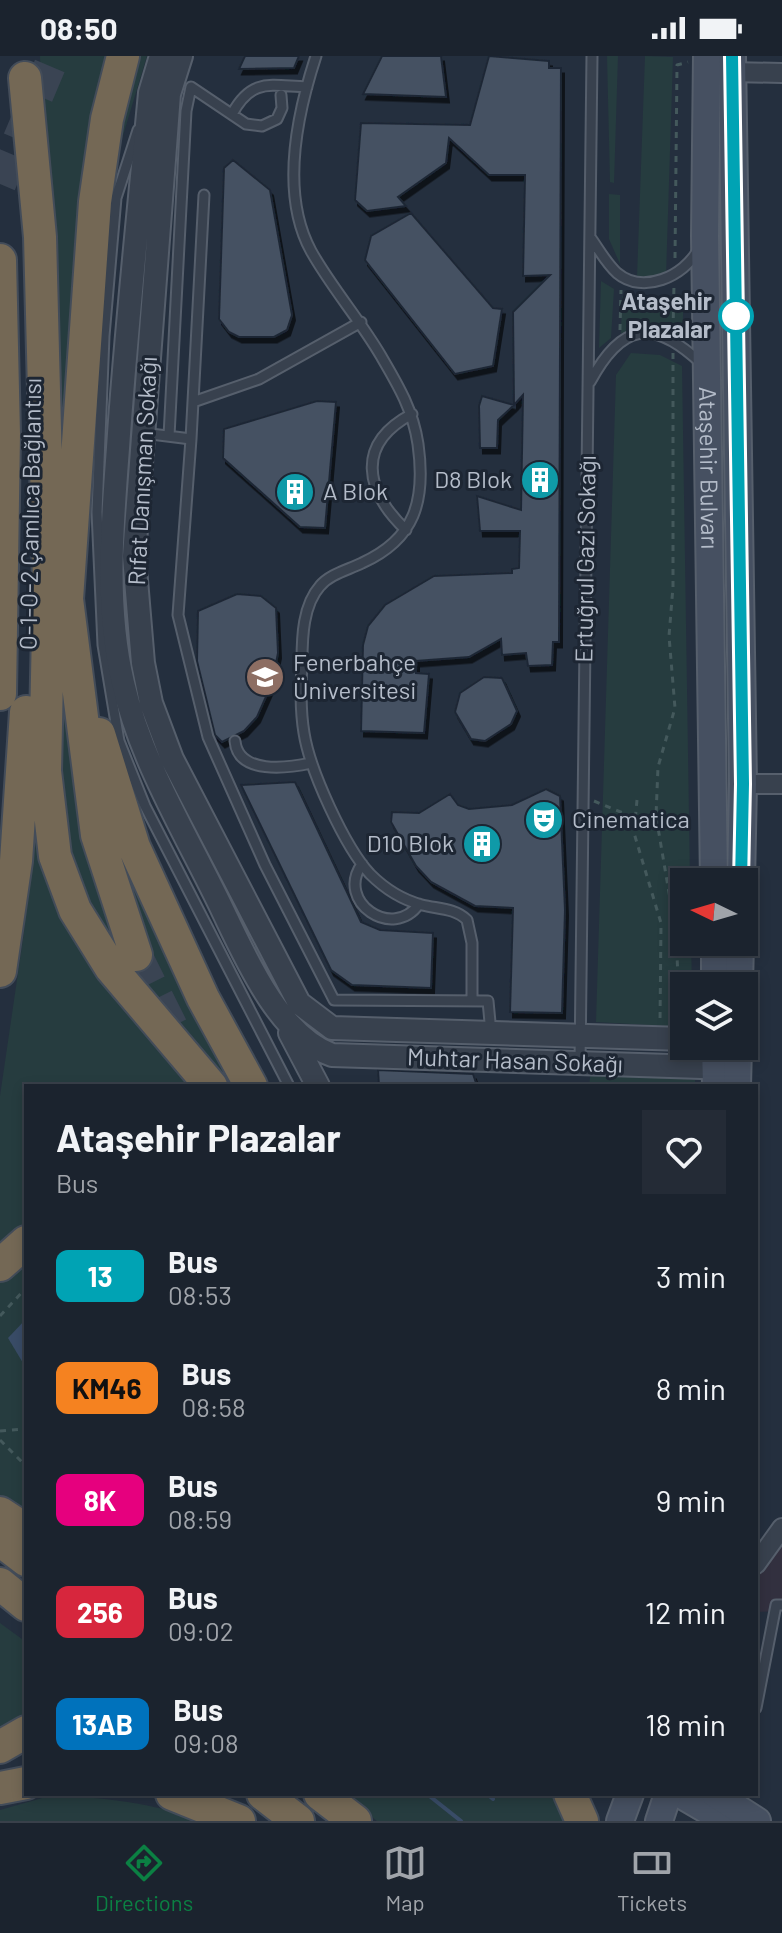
<!DOCTYPE html>
<html lang="en">
<head>
<meta charset="utf-8">
<style>
	body { margin:0; font-family:Barlow,sans-serif; background:#242b36; color:#f1f3f6; height:100vh; display:flex; flex-direction:column; font-size:30px; white-space:nowrap }
	* { box-sizing:border-box; margin:0 }
	p { font-size:26px; color:#a0a4aa }
	.icon { flex:none; width:44px; height:44px; fill:none; stroke:currentColor; stroke-width:2; stroke-linecap:round; stroke-linejoin:round }
	.map { position:relative; flex:1; overflow:hidden }
	.side { position:absolute; left:24px; top:1028px; width:734px; height:712px; display:flex; flex-direction:column; background:#1b232e; border-radius:0px; box-shadow:0 4px 12px #0003,0 0 0 2px #39404a }
	.side>* { flex:none }
	.badge { padding:0 16px; border-radius:12px; font-size:28px; line-height:52px }
	.needle { width:52px; rotate:275deg }
	.controls { position:absolute; left:670px; top:812px; display:grid; gap:16px }
	.controls a { display:grid; place-items:center; width:88px; height:88px; border-radius:0px; background:#1b232e; box-shadow:0 4px 12px #0003,0 0 0 2px #39404a; font-size:40px }
	.map>.badge { position:absolute; translate:-50% -50%; box-shadow:0 0 0 4px #fff }
	.round { display:grid; place-items:center; flex:none; width:84px; height:84px; border-radius:0px; background:#242b36 }
	.summary { display:flex; align-items:center; justify-content:space-between; height:136px; padding:0 32px }
	h1 { font-size:38px; font-weight:700; line-height:60px }
	ul { padding:0; list-style:none }
	li { display:flex; align-items:center; gap:24px; height:112px; padding:0 32px }
	li div { flex:1 }
	li b { display:block; font-size:30px }
	li em { font-style:normal }
	li .badge { min-width:88px; font-weight:700; text-align:center }
	.status { display:flex; justify-content:space-between; align-items:center; height:56px; padding:0 40px; background:#1b232e; direction:ltr }
	.status svg { height:22px; fill:currentColor }
	.tab-bar { display:flex; justify-content:space-around; align-items:center; height:112px; border-top:2px solid #39404a; background:#1b232e; font-size:22px; color:#a0a4aa }
	.tab-bar a { display:grid; justify-items:center; gap:4px }
	.tab-bar .selected { color:#0b8043 }
	.map>svg:first-child { display:block }
	.medical { fill:#32303f }
	.green { fill:#263c3f }
	.water { fill:#394c67 }
	.lines { fill:none; stroke-linecap:round; stroke-linejoin:round }
	.stream { stroke:#394c67; stroke-width:4 }
	.building { fill:#455162; stroke:#1f2835; stroke-width:2; filter:url(#shadow) }
	.motorway-tunnel { stroke:#3a4453; stroke-width:32; stroke-dasharray:32 16; stroke-linecap:butt }
	.service-casing { stroke:#565f6c; stroke-width:13 }
	.minor-casing { stroke:#565f6c; stroke-width:22 }
	.tertiary-casing { stroke:#565f6c; stroke-width:26 }
	.secondary-casing { stroke:#565f6c; stroke-width:30 }
	.motorway-casing { stroke:#434c59; stroke-width:36 }
	.path { stroke:#44595c; stroke-width:3; stroke-dasharray:6 6; stroke-linecap:butt }
	.service { stroke:#38414e; stroke-width:9 }
	.minor { stroke:#38414e; stroke-width:18 }
	.tertiary { stroke:#38414e; stroke-width:22 }
	.secondary { stroke:#465061; stroke-width:26 }
	.motorway { stroke:#746855; stroke-width:32 }
	.line-casing { stroke:#fff; stroke-width:18 }
	.line { stroke:#00a3b4; stroke-width:12 }
	.stop-dot { fill:#fff; stroke:#00a3b4; stroke-width:4 }
	.labels { text-anchor:middle; stroke-width:6; stroke-linejoin:round; paint-order:stroke }
	.stop-label { font-size:24px; font-weight:bold; fill:#b4bcc9; stroke:#1d2633; text-anchor:end }
	.street-label { font-size:24px; fill:#b4bcc9; stroke:#1d2633 }
	.poi-label { font-size:24px; fill:#b4bcc9; stroke:#1d2633; text-anchor:start }
</style>
</head>
<body>
<div class="status"><b>08:50</b><svg viewBox="0 0 49 12"><path d="M0 12V9h3v3zM5 12V6h3v6zM10 12V3h3v9zM15 12V0h3v12zM26 1h20v11H26zM47 4h2v5h-2z"/></svg></div>
<div class="map">
<svg width="782" height="1765" viewBox="0 0 782 1765">
	<defs>
		<filter id="shadow"><feDropShadow dx="3" dy="5.5" stdDeviation="0" flood-color="#0009"/></filter>
	</defs>
	<rect width="100%" height="100%" fill="#242f3e"/>
	<!-- medical -->
	<path class="medical" d="M782 1482V1555L756 1556V1519Z"/>
	<!-- green -->
	<path class="green" d="M40 0H109L60 484 69 693 86 785 122 827 120 786 230 1030H224L101 885 62 784Z
		M135 0H147L112 116Z
		M607 0H618L614 127 610 126Z
		M645 0 673 1 666 220 637 221Z
		M609 138 620 139V208L609 183Z
		M601 225 614 233 611 282 599 292Z
		M684 238 682 282 662 274 621 277 622 240C644 246 662 248 684 238Z
		M631 297 660 299 682 310 690 826H684V886H691L692 930H684V971L596 966 616 319Z
		M34 746 46 809 196 1030H26V1172L0 1194V1040L24 876Z
		M591 1014 695 1024V1030H589Z
		M26 1199V1461L0 1447V1224Z
		M0 1567 26 1586V1659L0 1676Z
		M343 1738H553L564 1765H377Z
		M53 1739C103 1742 153 1746 200 1765H0V1754Z"/>
	<!-- water -->
	<path class="water" d="M26 1263V1312L8 1282Z"/>
	<g class="lines">
		<!-- stream -->
		<path class="stream" d="M427 1738 461 1765
			M487 1738 493 1743"/>
	</g>
	<!-- building -->
	<path class="building" d="M245 0H299L294 12 239 13Z
		M382 0H441L446 41 363 38Z
		M489 0 549 5V12H561L559 586H553L552 609 528 610 526 597 502 599 501 583 469 601 416 605V617L429 618 424 677 361 675 363 589 368 570 385 549 434 520 512 517V513L519 512 520 475H480L477 440 521 454 523 339 514 349 513 256 550 219 523 220 525 119H489L449 82 446 107 398 141 406 150 367 155 355 144 361 67 470 69Z
		M233 104 270 134 292 259 287 274 274 281H239L229 276 219 263 224 112Z
		M411 157 493 252 502 253 493 310 455 318 365 204 371 180Z
		M482 340 514 349 498 364 497 392H480L479 350Z
		M317 345 336 346 325 472 300 471 223 402 224 373Z
		M237 538 261 540 276 552 278 597 272 627 257 661 244 675 222 686 215 679 197 605 198 555Z
		M484 621 502 622 517 655 511 668 485 685 471 683 455 656 460 637Z
		M295 726 361 866 380 874 433 877 431 932 352 929 331 914 241 729Z
		M546 733 560 740 565 854 562 957 510 956 513 852 475 850 431 826 416 810 391 766 392 756 419 757 450 738 458 749 469 753 512 749Z
		M378 1014 473 1018 477 1030H379Z"/>
	<g class="lines">
		<!-- motorway-tunnel -->
		<path class="motorway-tunnel" d="M0 128 54 0
			M136 899 177 981"/>
		<defs>
			<path id="service" d="M316 0C297 58 280 138 311 195 331 231 360 264 381 300 398 329 413 354 418 388 426 445 415 483 362 507 348 514 330 518 320 530 303 549 302 581 302 605 301 629 300 653 304 677 310 715 345 791 370 818 384 832 403 844 422 849 438 853 455 852 467 864L472 887V945
				M232 58C252 21 271 30 307 31
				M138 74 116 142 104 280 97 456 103 589 119 685 145 750 289 1030
				M590 181C598 192 606 207 617 217 643 239 684 220 698 194
				M590 326C621 268 652 261 701 307
				M193 346 259 323 361 266
				M143 377 191 383 178 559 208 681 265 809 334 944 488 945 491 977
				M169 380 186 55 191 31 246 68 262 70 277 63 282 52 281 39
				M191 383 204 139
				M406 474C365 435 355 388 412 358
				M235 685C238 719 288 712 311 707
				M362 808C335 846 393 885 419 848
				M580 1007 592 0
				M756 1652 776 1549H782"/>
			<path id="minor" d="M730 16 782 17
				M743 728H782
				M756 1508 782 1472"/>
			<path id="tertiary" d="M161 0 150 37C139 155 126 273 118 392 112 470 105 550 123 627 141 706 187 780 222 853 245 901 279 980 332 999L732 1012
				M181 0 169 38 134 500 143 607 151 647 172 703 299 947 332 972
				M332 972 684 983
				M290 977 318 1030"/>
			<g id="secondary">
				<path id="s1" d="M707 0 705 180 714 826"/>
				<path d="M732 0 743 728 741 826"/>
				<path d="M715 886V930"/>
				<path d="M739 930 740 886"/>
				<path d="M715 990 716 1030"/>
				<path d="M737 1030 738 990"/>
				<path d="M680 1738 726 1765"/>
				<path d="M715 1738 757 1765"/>
				<path d="M620 1765 630 1738"/>
				<path d="M659 1765 668 1738"/>
			</g>
			<path id="motorway" d="M123 0 107 63 95 146 67 543 97 779 136 899
				M25 22 40 181 49 527 45 715 55 800 75 854 111 912 211 1030
				M0 204 4 378 0 638
				M99 678 134 791 203 942 251 1030
				M0 915 16 805 26 656
				M0 1209 26 1186
				M0 1457 26 1474
				M0 1484 26 1504
				M0 1528 26 1549
				M0 1691 26 1676
				M0 1732 26 1727
				M172 1738 239 1765
				M263 1738 298 1765
				M320 1738 355 1765
				M570 1738 582 1765"/>
		</defs>
		<!-- service casing -->
		<use href="#service" class="service-casing"/>
		<!-- minor casing -->
		<use href="#minor" class="minor-casing"/>
		<!-- tertiary casing -->
		<use href="#tertiary" class="tertiary-casing"/>
		<!-- secondary casing -->
		<use href="#secondary" class="secondary-casing"/>
		<!-- motorway casing -->
		<use href="#motorway" class="motorway-casing"/>
		<!-- path -->
		<path class="path" d="M675 202 677 9 688 6
			M620 274 621 234
			M673 274 674 229
			M673 297V531L669 580 675 652 658 711 656 760 676 878 680 965
			M637 744 634 777 661 867 660 966
			M594 745 635 762
			M0 1260 26 1232
			M0 1375 26 1373
			M0 1384 26 1410"/>
		<!-- service -->
		<use href="#service" class="service"/>
		<!-- minor -->
		<use href="#minor" class="minor"/>
		<!-- tertiary -->
		<use href="#tertiary" class="tertiary"/>
		<!-- secondary -->
		<use href="#secondary" class="secondary"/>
		<!-- motorway -->
		<use href="#motorway" class="motorway"/>
	</g>
	<g class="lines">
		<defs>
			<path id="line" d="M732 0 743 728 741 826"/>
		</defs>
		<!-- line casing -->
		<use href="#line" class="line-casing"/>
		<!-- line -->
		<use href="#line" class="line"/>
	</g>
	<!-- icons -->
	<defs>
		<symbol id="building-disc" viewBox="-11 -11 22 22"><circle r="9.5" fill="#0f9aa8" stroke="#1d2633"/><path d="M-4-6H4V6H1V3H-1V6H-4ZM-2.5-4.3h1.7v1.8h-1.7ZM.8-4.3h1.7v1.8H.8ZM-2.5-1h1.7V.8h-1.7ZM.8-1h1.7V.8H.8Z" fill="#fff"/></symbol>
		<symbol id="university-disc" viewBox="-11 -11 22 22"><circle r="9.5" fill="#8d6e63" stroke="#1d2633"/><path d="M0-5L7-2L0 1L-7-2ZM-4 1L0 2.5L4 1V4Q0 6-4 4Z" fill="#fff"/></symbol>
		<symbol id="theatre-disc" viewBox="-11 -11 22 22"><circle r="9.5" fill="#0f9aa8" stroke="#1d2633"/><path d="M-5-5.5Q0-4 5-5.5V0Q5 5 0 6Q-5 5-5 0ZM-3.3-2.5H-1v1.5H-3.3ZM1-2.5H3.3v1.5H1ZM-2.8 1Q0 5.5 2.8 1Z" fill="#fff"/></symbol>
	</defs>
	<g fill-rule="evenodd">
		<use href="#building-disc" x="518" y="402" width="44" height="44"/>
		<use href="#building-disc" x="273" y="414" width="44" height="44"/>
		<use href="#university-disc" x="243" y="599" width="44" height="44"/>
		<use href="#theatre-disc" x="522" y="742" width="44" height="44"/>
		<use href="#building-disc" x="460" y="766" width="44" height="44"/>
	</g>
	<!-- markers -->
	<circle class="stop-dot" cx="736" cy="260" r="16"/>
	<g class="labels">
		<!-- stop labels -->
		<g class="stop-label">
			<text x="712" y="254">Ataşehir<tspan x="712" dy="28">Plazalar</tspan></text>
		</g>
		<!-- street labels -->
		<g class="street-label">
			<text dy="8" stroke="none"><textPath href="#s1" startOffset="412">Ataşehir Bulvarı</textPath></text>
			<text transform="translate(143 415) rotate(-87)" y="8">Rıfat Danışman Sokağı</text>
			<text transform="translate(31 458) rotate(-89)" y="8">O-1-O-2 Çamlıca Bağlantısı</text>
			<text transform="translate(586 503) rotate(-89)" y="8">Ertuğrul Gazi Sokağı</text>
			<text transform="translate(515 1005) rotate(2)" y="8">Muhtar Hasan Sokağı</text>
		</g>
		<!-- poi labels -->
		<g class="poi-label">
			<text x="512" y="432" text-anchor="end">D8 Blok</text>
			<text x="323" y="444">A Blok</text>
			<text x="293" y="615">Fenerbahçe<tspan x="293" dy="28">Üniversitesi</tspan></text>
			<text x="572" y="772">Cinematica</text>
			<text x="454" y="796" text-anchor="end">D10 Blok</text>
		</g>
	</g>
</svg>
<div class="controls">
<a><svg class="needle" viewBox="-14 -14 28 28"><path d="M0-13l5 13h-10z" fill="#e53935"/><path d="M0 13l5-13h-10z" fill="#a0a4aa"/></svg></a>
<a><svg class="icon" aria-label="layers" viewBox="0 0 24 24"><path d="M12 4l9 5-9 5-9-5zM3 14l9 5 9-5"/></svg></a>
</div>
<section class="side">
<div class="summary"><div><h1>Ataşehir Plazalar</h1><p>Bus</p></div><a class="round"><svg class="icon" aria-label="heart" viewBox="0 0 24 24"><path d="M12 20l-8-8c-3-5 5-10 8-4 3-6 11-1 8 4z"/></svg></a></div>
<ul>
<li><span class="badge" style="background:#00a3b4;color:#fff">13</span><div><b>Bus</b><p>08:53</p></div><em>3 min</em></li>
<li><span class="badge" style="background:#f58220;color:#111">KM46</span><div><b>Bus</b><p>08:58</p></div><em>8 min</em></li>
<li><span class="badge" style="background:#e6007e;color:#fff">8K</span><div><b>Bus</b><p>08:59</p></div><em>9 min</em></li>
<li><span class="badge" style="background:#d7263d;color:#fff">256</span><div><b>Bus</b><p>09:02</p></div><em>12 min</em></li>
<li><span class="badge" style="background:#0072bc;color:#fff">13AB</span><div><b>Bus</b><p>09:08</p></div><em>18 min</em></li>
</ul>
</section>
</div>
<nav class="tab-bar">
<a class="selected"><svg class="icon" aria-label="directions" viewBox="0 0 24 24"><path d="M12 3l9 9-9 9-9-9zM9 14v-3h6M13 9l2 2-2 2"/></svg>Directions</a>
<a><svg class="icon" aria-label="map" viewBox="0 0 24 24"><path d="M3 6l6-2 6 2 6-2v14l-6 2-6-2-6 2zM9 4v14M15 6v14"/></svg>Map</a>
<a><svg class="icon" aria-label="tickets" viewBox="0 0 24 24"><path d="M3 7h18v10H3zM15 7v10"/></svg>Tickets</a>
</nav>
</body>
</html>
